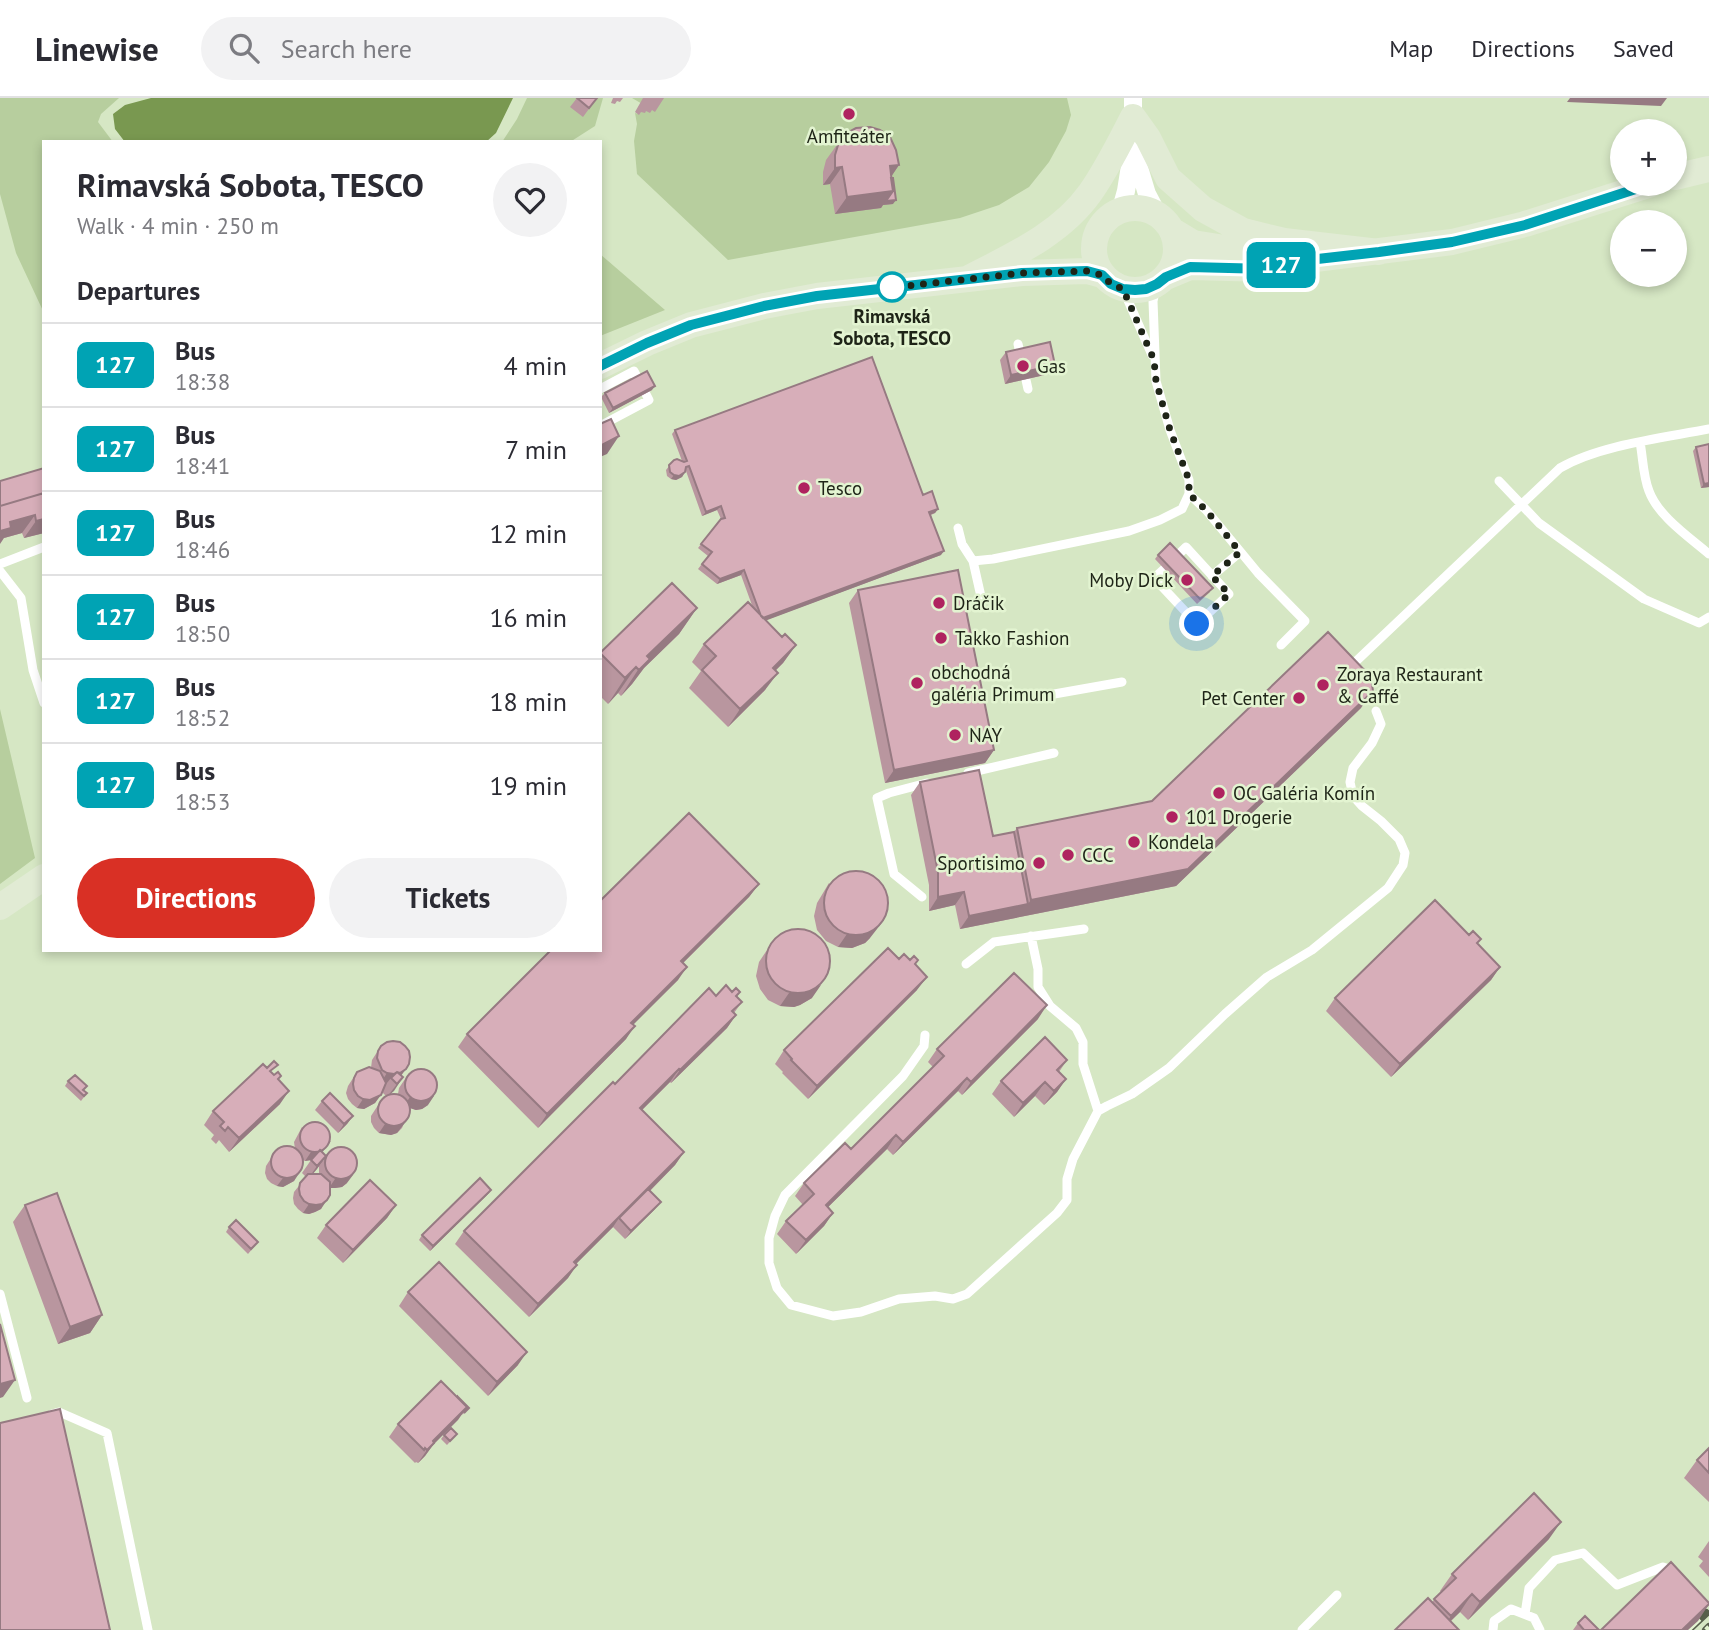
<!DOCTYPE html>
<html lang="en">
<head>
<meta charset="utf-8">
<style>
	body { margin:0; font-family:"PT Sans",sans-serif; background:#f2f2f3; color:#2b2b33; height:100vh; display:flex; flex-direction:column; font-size:26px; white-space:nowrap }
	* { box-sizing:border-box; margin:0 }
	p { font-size:23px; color:#7c7c81 }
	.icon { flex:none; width:38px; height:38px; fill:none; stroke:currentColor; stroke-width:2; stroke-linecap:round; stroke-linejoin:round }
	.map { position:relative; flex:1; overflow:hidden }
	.drawer { position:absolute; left:42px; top:42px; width:560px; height:812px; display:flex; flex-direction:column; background:#fff; border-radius:0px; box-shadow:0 4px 10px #0003 }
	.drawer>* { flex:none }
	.badge { padding:0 14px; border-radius:10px; font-size:24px; line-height:46px }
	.buttons { position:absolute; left:1610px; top:21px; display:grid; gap:14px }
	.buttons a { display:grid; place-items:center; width:77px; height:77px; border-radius:50%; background:#fff; box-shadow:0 4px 10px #0003; font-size:35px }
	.you { position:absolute; width:35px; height:35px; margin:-18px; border:5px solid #fff; border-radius:50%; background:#1a73e8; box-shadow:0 0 0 10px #1a73e833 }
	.map>.badge { position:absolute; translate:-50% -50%; box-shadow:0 0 0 4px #fff }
	h2 { padding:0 35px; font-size:26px; line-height:63px }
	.round { display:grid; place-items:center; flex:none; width:74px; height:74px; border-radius:37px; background:#f2f2f3 }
	.summary { display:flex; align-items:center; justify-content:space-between; height:119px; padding:0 35px }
	h1 { font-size:33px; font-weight:700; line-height:52px }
	.action { display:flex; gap:14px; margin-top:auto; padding:14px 35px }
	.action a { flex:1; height:80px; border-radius:42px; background:#d93025; color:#fff; font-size:28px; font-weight:700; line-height:80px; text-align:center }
	.action a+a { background:#f2f2f3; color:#2b2b33 }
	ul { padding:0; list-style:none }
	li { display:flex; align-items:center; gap:21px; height:84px; padding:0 35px; border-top:2px solid #e1e1e2 }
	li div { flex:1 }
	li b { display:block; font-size:26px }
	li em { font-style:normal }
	li .badge { min-width:77px; font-weight:700; text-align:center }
	header { display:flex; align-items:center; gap:42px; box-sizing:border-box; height:98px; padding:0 35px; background:#fff; border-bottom:2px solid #e1e1e2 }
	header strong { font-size:33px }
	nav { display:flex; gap:38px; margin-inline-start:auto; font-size:24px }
	.search { width:490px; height:63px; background:#f2f2f3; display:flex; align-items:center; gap:18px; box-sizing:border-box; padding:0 24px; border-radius:38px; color:#7c7c81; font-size:26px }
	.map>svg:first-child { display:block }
	.green { fill:#b7ce9e }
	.water { fill:#799850 }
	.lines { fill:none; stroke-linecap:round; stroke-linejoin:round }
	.service { stroke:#fff; stroke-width:9 }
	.minor { stroke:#fff; stroke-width:18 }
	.secondary { stroke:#e1ebd4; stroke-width:26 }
	.rail-casing { stroke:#565f4b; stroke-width:8 }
	.rail { stroke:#e3f4d1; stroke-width:5; stroke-dasharray:16; stroke-linecap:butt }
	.wall { fill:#b9969f; fill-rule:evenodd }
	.shaded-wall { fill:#967a82 }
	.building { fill:#d7aeb9; stroke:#967a82; stroke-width:2 }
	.line-casing { stroke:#fff; stroke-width:16 }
	.line { stroke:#00a3b4; stroke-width:10 }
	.walk { stroke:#1e2417; stroke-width:7; stroke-dasharray:0 12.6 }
	.poi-dot { fill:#af235f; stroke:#e3f4d1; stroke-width:2.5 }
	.stop-dot { fill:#fff; stroke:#00a3b4; stroke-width:3.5 }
	.labels { text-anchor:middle; stroke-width:5; stroke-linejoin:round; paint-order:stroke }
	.poi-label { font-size:19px; fill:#1e2417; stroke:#e3f4d1; text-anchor:start }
	.stop-label { font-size:19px; font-weight:bold; fill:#1e2417; stroke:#e3f4d1 }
</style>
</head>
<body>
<header>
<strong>Linewise</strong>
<div class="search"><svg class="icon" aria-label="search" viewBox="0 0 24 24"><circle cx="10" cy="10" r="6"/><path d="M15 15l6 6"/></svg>Search here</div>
<nav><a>Map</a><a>Directions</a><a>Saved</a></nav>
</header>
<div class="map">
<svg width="1709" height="1532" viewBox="0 0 1709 1532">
	<rect width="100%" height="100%" fill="#d6e7c4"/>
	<!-- green -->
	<path class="green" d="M0 0H119L101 16 98 24 113 44H44V215L16 155 0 96Z
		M527 0H603L595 28 570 44H502L517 21Z
		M632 0H1067L1071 17 1066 33 1049 64 1029 89 999 107 960 120 728 162 637 76 634 43 637 26 635 15 639 16 644 7Z
		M600 156 665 212 600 238Z
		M0 611 35 760 0 786Z"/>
	<!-- water -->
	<path class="water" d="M151 0H513L496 35 486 44H291L283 42 273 44H125L115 31 113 16 125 7Z"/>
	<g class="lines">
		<!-- service -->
		<path class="service" d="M1123 191 1152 257
			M1018 246 1028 291
			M600 291 634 273 649 302 600 328
			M1640 344C1643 360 1643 378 1649 393 1658 418 1689 439 1709 456
			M1499 383 1539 425 1644 501 1699 525 1709 519
			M1189 396 1206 412 1258 475 1305 523 1281 547
			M958 430 962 446 973 463 982 503
			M973 463 993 461 1129 433 1160 422 1182 411 1189 396V382L1170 332 1156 283 1153 203 1157 186
			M0 466 44 449
			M1164 471 1154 480 1197 526 1229 496 1186 449 1176 459
			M0 473 21 500 33 572 44 605
			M1212 478 1240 454
			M1350 569 1560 370C1600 347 1663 340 1709 331
			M1043 598 1122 584
			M968 675 1054 655
			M922 799 894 776 877 700 889 695 927 685
			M1031 838 1038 871V889L1050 908 1076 930 1083 944V966L1098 1013
			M966 866 994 844 1084 831
			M925 937 924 948 903 978 785 1097 775 1118 769 1140V1165L777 1190 791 1207 833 1218 861 1214 899 1201 935 1198 953 1201 967 1196 1057 1115 1067 1102V1081L1073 1061 1098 1013 1107 1008 1132 996 1169 970 1225 916 1267 879 1312 852 1388 790 1403 767 1405 755 1399 741 1381 723 1362 708 1353 698 1350 684 1353 670 1372 645 1381 626 1376 613
			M0 1196 27 1300
			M52 1316 59 1314 107 1335 148 1532
			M1525 1516 1529 1490 1555 1462 1583 1455 1617 1487 1663 1469 1673 1472 1676 1475
			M1302 1532 1337 1497
			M1493 1532 1494 1523 1511 1511 1534 1520 1540 1532"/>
		<!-- minor -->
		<path class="minor" d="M1134 53 1147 96 1157 115
			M1121 111 1126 93 1133 49V0"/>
		<!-- secondary -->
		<path class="secondary" d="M1675 79 1709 71
			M1094 151a41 41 0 1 1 82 0a41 41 0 1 1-82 0Z
			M1173 133 1193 145 1269 157
			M1166 179 1190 169 1268 171 1291 164 1452 144 1525 126 1651 86
			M967 181C1011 158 1060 137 1090 95 1107 71 1120 44 1133 19L1148 40 1168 80 1203 111 1243 133 1284 143 1379 154
			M600 268 647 245 691 227 764 208 817 198 1022 175 1087 173 1102 177
			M0 809 44 779"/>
		<defs>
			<path id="rail" d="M1688 1532 1706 1515
				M1706 1532 1709 1529"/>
		</defs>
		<!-- rail casing -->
		<use href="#rail" class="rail-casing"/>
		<!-- rail -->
		<use href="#rail" class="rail"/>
	</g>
	<!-- wall -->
	<path class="wall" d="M577 0H597L583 19 570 9Z
		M613 0H623L620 4 617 3 615 6 611 5Z
		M643 0H664L655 14 652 12 650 15 646 13 645 15 641 14 639 17 635 14Z
		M839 44 899 67 891 78 893 106 883 107 881 110 835 116 830 86 823 87V74L826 62Z
		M1006 254 1055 267 1049 276 1005 286 1000 262Z
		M652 292 609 315 601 299 605 295Z
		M675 332 923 397 938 411 935 415 931 417 941 457 766 522 782 539 796 547 783 565 775 573 765 592 728 629 689 590 701 573 692 564 704 546 753 510 741 477 717 486 698 471 708 458 698 450 721 421 717 412 702 418 686 373 682 379 676 382 671 381 667 378 666 372 674 362 682 363 672 336Z
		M1696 349 1709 389 1701 390 1693 353Z
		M44 370V435L24 440 22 435 4 440Z
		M1158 457 1210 494 1197 506 1155 461Z
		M858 492 994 652 985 665 885 685 849 505Z
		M697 510 679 536 644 570 632 586 621 598 618 595 608 606 600 598V555Z
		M1361 610 1176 788 960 831 955 807 929 813V787L911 697 920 684 993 738 1014 734 1017 730 1152 703Z
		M829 785 870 840 865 845 852 850 838 849 826 843 817 832 814 818 817 805Z
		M759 786 749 799 683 865 678 882 633 926 626 941 538 1030 458 949 467 936Z
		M775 840 812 900 800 907 794 909 780 908 768 902 760 891 756 878 759 864Z
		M1477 845 1500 869 1491 882 1391 979 1326 913 1335 900Z
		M899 861 910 862 915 867 917 892 808 1001 782 975 783 974 775 966 784 952Z
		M732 894H740L737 899 742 904 734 915 736 917 727 930 671 985 670 984 642 1012 684 1054 675 1067 650 1093 661 1104 654 1112 625 1141 613 1129 576 1166 568 1180 529 1219 455 1146 464 1133 615 986 716 898Z
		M1038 921 962 997 958 993 893 1057 887 1051 828 1109 833 1115 824 1128 796 1156 777 1136 786 1123 803 1107 795 1098 804 1085 851 1051 933 969 928 964 937 951Z
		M381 948 409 966 401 978 403 979 389 997 398 996 399 990 409 975 428 1007 422 1011 416 1012 410 1010 402 1030 397 1035 391 1037 379 1035 374 1030 371 1024V1018L384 998H386L382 994 375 1005 364 1011 357 1010 352 1006 348 1001 346 995 348 988 357 974 371 970 372 962Z
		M1067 962 1059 974 1066 981 1057 994 1044 1007 1035 998 1014 1019 992 996 1001 983Z
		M272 975 278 982 280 1006 229 1054 219 1042 216 1046 211 1041 214 1037 204 1027 213 1013Z
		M68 983 87 988 84 992 87 995 81 1003 65 988Z
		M322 1003 353 1018 347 1026 338 1035 315 1012Z
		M302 1029 326 1058 323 1063 326 1060 347 1085 342 1089 335 1090H330L321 1111 315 1114 309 1116 303 1115 298 1111 294 1106 293 1100 294 1094 306 1079 302 1075 311 1062 305 1063 303 1062 294 1083 283 1089 277 1088 271 1085 267 1081 265 1075 266 1068 275 1054 295 1051 294 1044ZM322 1064 319 1068V1076H313Z
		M491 1092 488 1096 430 1153 419 1142 422 1137Z
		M25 1107 102 1217 90 1235 58 1246 13 1124Z
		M396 1107 387 1120 343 1165 317 1140 326 1127Z
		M229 1129 258 1144 248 1156 226 1134Z
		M408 1194 518 1267 488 1298 399 1208Z
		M441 1283 466 1314 460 1318 433 1347 425 1358 418 1365 416 1364 415 1365 389 1339 398 1326Z
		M457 1336 447 1347 441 1341 444 1337Z
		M1709 1350V1404L1684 1380 1697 1362Z
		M1549 1441 1468 1522 1460 1514 1451 1523 1432 1504 1441 1494 1440 1493 1452 1476Z
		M1709 1443V1479L1699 1468 1703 1463 1698 1459Z
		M1578 1525 1599 1532H1573Z"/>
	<!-- shaded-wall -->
	<path class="shaded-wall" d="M1570 0H1667L1661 8 1567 4Z
		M899 67 887 85 890 68Z
		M842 69 830 86 823 87 835 70Z
		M893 93 896 102 893 106 883 107 881 110 835 116 847 99Z
		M1055 267 1049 276 1005 286 1011 277Z
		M655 288 652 292 609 315 613 310Z
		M619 338 607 356 600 359V348Z
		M685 374 682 379 676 382 671 381 674 377Z
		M1709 385V389L1701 390 1704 386Z
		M721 408 717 412 702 418 706 414Z
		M938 411 935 415 926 418 929 414Z
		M35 417 22 435 4 440 0 446V433L10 424Z
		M44 421V435L24 440 36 423Z
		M944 453 941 457 759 525 762 520Z
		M744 472 741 477 717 486 720 481Z
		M697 510 679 536 644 570 632 586 621 598 647 558Z
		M796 547 783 565 761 587 773 570Z
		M636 569 618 595 608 606 625 580Z
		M778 575 765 592 728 629 740 611Z
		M1373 593 1361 610 1176 788 960 831 969 818 1028 806 1031 802Z
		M994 652 985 665 885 685 894 672Z
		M759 786 749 799 672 876 681 863Z
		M964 794 955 807 929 813 938 799Z
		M884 822 870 840 865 845 852 850 838 849 847 836Z
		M687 869 678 882 622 938 631 925Z
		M1500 869 1491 882 1391 979 1400 966Z
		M927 879 917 892 808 1001 817 988Z
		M821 887 812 900 800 907 794 909 780 908 789 895Z
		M1047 907 1038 921 962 997 971 984Z
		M736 917 727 930 671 985 680 972Z
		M635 928 626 941 538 1030 547 1016Z
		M406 971 399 980H391L387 985 381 984 387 975Z
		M679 971 670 984 631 1023 640 1010Z
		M403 979 394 993 387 999 397 986Z
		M967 980 958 993 893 1057 903 1044Z
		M1066 981 1057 994 1044 1007 1054 993Z
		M1045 984 1035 998 1014 1019 1023 1005Z
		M289 993 280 1006 229 1054 239 1040Z
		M381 997 375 1005 364 1011 357 1010 363 1001Z
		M434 998 428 1007 422 1011 416 1012 404 1008 410 999Z
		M353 1018 347 1026 338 1035 344 1026Z
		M408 1021 397 1035 391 1037 379 1035 385 1026Z
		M896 1037 887 1051 817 1120 826 1107Z
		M331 1043 317 1061 305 1063 311 1054Z
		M684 1054 675 1067 621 1122 619 1120 613 1129 565 1177 574 1164Z
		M326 1058 317 1071 308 1081 317 1068Z
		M300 1074 294 1083 283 1089 277 1088 283 1080Z
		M353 1077 347 1085 342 1089 335 1090H329L335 1081Z
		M491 1092 488 1096 430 1153 433 1148Z
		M327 1102 321 1111 315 1114 309 1116 303 1115 309 1106Z
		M661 1104 654 1112 625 1141 631 1133Z
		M396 1107 387 1120 343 1165 353 1152Z
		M833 1115 824 1128 796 1156 806 1142Z
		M577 1167 568 1180 529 1219 538 1206Z
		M102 1217 90 1235 58 1246 70 1229Z
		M527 1254 518 1267 488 1298 497 1284Z
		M15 1282 3 1299 0 1300V1286Z
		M467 1309 458 1322 433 1347 425 1358 418 1365 433 1343Z
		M1561 1424 1549 1441 1468 1522 1480 1504Z
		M1472 1496 1460 1514 1441 1532 1451 1518Z
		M1709 1506 1698 1523 1688 1532H1682Z"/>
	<!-- building -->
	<path class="building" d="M577 0H597L589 10Z
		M870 29 880 32 890 39 896 52 899 67 890 68 893 93 847 99 842 69 835 70V57L839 44 845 36 856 30Z
		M891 80H893L896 102 886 103 893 93Z
		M1050 244 1055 267 1011 277 1006 254Z
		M872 259 923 397 932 393 938 411 929 414 944 453 763 520 761 518 744 472 720 481 702 466 712 454 701 446 721 421 725 420 721 408 706 414 689 368 686 369 685 374 679 378 674 377 670 374 669 367 674 362 677 361 684 364 687 363 675 332Z
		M647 273 655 288 613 310 605 295Z
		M611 321 619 338 600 348V326Z
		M1709 346V385L1704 386 1696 349Z
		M44 370V395L0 408V383Z
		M44 395V421L36 423 35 417 10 424 11 430 0 433V408Z
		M1170 445 1213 490 1200 501 1158 457Z
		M958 472 994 652 894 672 858 492Z
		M672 485 697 510 647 558 650 561 639 572 636 569 625 580 600 555Z
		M748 504 782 539 785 536 796 547 773 570 778 575 740 611 702 572 716 558 704 546Z
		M1328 534 1371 579 1373 593 1188 771 1031 802 1017 730 1152 703Z
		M979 672 993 738 1014 734 1028 806 969 818 964 794 938 799V774L920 684Z
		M689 715 759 786 681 863 687 869 631 925 635 928 547 1016 467 936 551 852H600V803Z
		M824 805a32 32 0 1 1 64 0a32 32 0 1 1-64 0Z
		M1435 802 1469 837 1473 833 1481 841 1477 845 1500 869 1400 966 1335 900Z
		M766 863a32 32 0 1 1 64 0a32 32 0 1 1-64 0Z
		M888 850 899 861 904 856 910 862 914 858 918 862 915 866 927 879 817 988 791 962 792 961 784 952Z
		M1014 875 1047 907 971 984 967 980 903 1044 896 1037 826 1107 833 1115 806 1142 786 1123 814 1096 804 1085 845 1045 851 1051 944 958 937 951Z
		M726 887 732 894 736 890 740 894 736 898 742 904 732 913 736 917 680 972 679 971 640 1010 684 1054 574 1164 577 1167 538 1206 464 1133 613 984 615 986 709 890 716 898Z
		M1045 939 1067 962 1057 972 1066 981 1054 993 1045 984 1023 1005 1001 983Z
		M393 943 400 944 405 948 409 953 410 959 409 966 406 971 400 975 397 974 394 976 387 975 382 972 377 960 378 953 381 948 387 944Z
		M274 963 278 967 270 973 274 977 278 974 281 978 278 981 289 993 239 1040 228 1029 225 1033 220 1028 224 1024 213 1013 263 966 267 970Z
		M369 969 380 973 386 985 381 997 370 1002 363 1001 358 998 354 992 353 986 354 980 357 974Z
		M405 987a16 16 0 1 1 32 0a16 16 0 1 1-32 0Z
		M397 974 403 979 397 986 391 980Z
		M75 977 87 988 83 992 87 995 84 998 68 983Z
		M330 995 353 1018 344 1026 322 1003Z
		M378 1012a16 16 0 1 1 32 0a16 16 0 1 1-32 0Z
		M300 1039a15 15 0 1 1 30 0a15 15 0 1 1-30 0Z
		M271 1064a16 16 0 1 1 32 0a16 16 0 1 1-32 0Z
		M325 1065a16 16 0 1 1 32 0a16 16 0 1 1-32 0Z
		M320 1052 326 1058 317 1068 311 1062Z
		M308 1076H321L330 1084V1097L327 1102 322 1106 316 1107 309 1106 304 1103 300 1097 299 1091 300 1085Z
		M480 1080 491 1092 433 1148 422 1137Z
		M370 1082 396 1107 353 1152 326 1127Z
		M648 1091 661 1104 631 1133 619 1120Z
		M57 1095 102 1217 70 1229 25 1107Z
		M236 1122 258 1144 251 1151 229 1129Z
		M439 1164 527 1254 497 1284 408 1194Z
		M0 1226 15 1282 0 1286Z
		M441 1283 467 1309 433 1343 434 1345 427 1352 425 1350 424 1352 398 1326Z
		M458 1299 469 1310 464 1315 467 1309 458 1300Z
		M60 1311 110 1532H0V1325Z
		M451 1330 457 1336 450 1343 444 1337Z
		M1709 1350V1375L1697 1362Z
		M1534 1395 1561 1424 1480 1504 1472 1496 1451 1518 1434 1501 1456 1480 1452 1476Z
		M1671 1464 1709 1505V1506L1682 1532H1601Z
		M1428 1500 1459 1532H1395Z
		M1585 1518 1599 1532H1584L1578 1525Z"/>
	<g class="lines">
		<defs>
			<path id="line" d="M600 268 647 245 691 227 764 208 817 198 1022 175 1087 173 1102 177 1111 186 1123 191 1135 192 1146 191 1157 186 1166 179 1190 169 1268 171 1291 164 1379 154 1452 144 1525 127 1651 86"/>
		</defs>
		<!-- line casing -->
		<use href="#line" class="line-casing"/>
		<!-- line -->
		<use href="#line" class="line"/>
		<!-- walk -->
		<path class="walk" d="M892 189 889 190 1022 175 1087 173 1102 177 1111 186 1123 191 1154 262 1156 283 1170 332 1189 382V396L1206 412 1240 454 1212 478 1229 496 1197 526"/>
	</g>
	<!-- markers -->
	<g class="poi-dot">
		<circle cx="849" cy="16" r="7"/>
		<circle cx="1023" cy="268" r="7"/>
		<circle cx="804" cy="390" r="7"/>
		<circle cx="1187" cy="482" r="7"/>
		<circle cx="939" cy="505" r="7"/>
		<circle cx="941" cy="540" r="7"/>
		<circle cx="917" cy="585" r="7"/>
		<circle cx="1323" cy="587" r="7"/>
		<circle cx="1299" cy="600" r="7"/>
		<circle cx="955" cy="637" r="7"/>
		<circle cx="1219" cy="695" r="7"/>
		<circle cx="1172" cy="719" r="7"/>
		<circle cx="1134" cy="744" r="7"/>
		<circle cx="1068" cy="757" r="7"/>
		<circle cx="1039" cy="765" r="7"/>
	</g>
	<circle class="stop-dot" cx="892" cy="189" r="14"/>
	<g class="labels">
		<!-- poi labels -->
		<g class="poi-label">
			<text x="849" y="45" text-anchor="middle">Amfiteáter</text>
			<text x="1037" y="275">Gas</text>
			<text x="818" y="397">Tesco</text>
			<text x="1173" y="489" text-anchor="end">Moby Dick</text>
			<text x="953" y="512">Dráčik</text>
			<text x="955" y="547">Takko Fashion</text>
			<text x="931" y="581">obchodná<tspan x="931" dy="22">galéria Primum</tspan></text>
			<text x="1337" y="583">Zoraya Restaurant<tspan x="1337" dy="22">&amp; Caffé</tspan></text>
			<text x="1285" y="607" text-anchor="end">Pet Center</text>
			<text x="969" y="644">NAY</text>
			<text x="1233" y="702">OC Galéria Komín</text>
			<text x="1186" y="726">101 Drogerie</text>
			<text x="1148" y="751">Kondela</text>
			<text x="1082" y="764">CCC</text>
			<text x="1025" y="772" text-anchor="end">Sportisimo</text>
		</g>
		<!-- stop labels -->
		<g class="stop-label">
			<text x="892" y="225">Rimavská<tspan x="892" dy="22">Sobota, TESCO</tspan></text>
		</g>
	</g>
</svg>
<div class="buttons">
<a>+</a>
<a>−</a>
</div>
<div class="you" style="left:1197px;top:526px"></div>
<b class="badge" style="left:1281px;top:167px;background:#00a3b4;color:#fff">127</b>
<section class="drawer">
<div class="summary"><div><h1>Rimavská Sobota, TESCO</h1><p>Walk · 4 min · 250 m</p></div><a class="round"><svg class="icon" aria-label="heart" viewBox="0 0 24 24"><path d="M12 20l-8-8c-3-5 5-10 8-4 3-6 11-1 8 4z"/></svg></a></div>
<h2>Departures</h2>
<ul>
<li><span class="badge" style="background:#00a3b4;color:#fff">127</span><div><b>Bus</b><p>18:38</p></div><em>4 min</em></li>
<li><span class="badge" style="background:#00a3b4;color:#fff">127</span><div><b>Bus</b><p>18:41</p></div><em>7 min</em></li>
<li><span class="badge" style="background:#00a3b4;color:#fff">127</span><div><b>Bus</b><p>18:46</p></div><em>12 min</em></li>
<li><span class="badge" style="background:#00a3b4;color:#fff">127</span><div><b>Bus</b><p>18:50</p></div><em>16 min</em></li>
<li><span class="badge" style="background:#00a3b4;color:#fff">127</span><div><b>Bus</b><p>18:52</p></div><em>18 min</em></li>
<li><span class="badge" style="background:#00a3b4;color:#fff">127</span><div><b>Bus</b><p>18:53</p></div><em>19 min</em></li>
</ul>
<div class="action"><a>Directions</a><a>Tickets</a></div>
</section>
</div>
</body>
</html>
